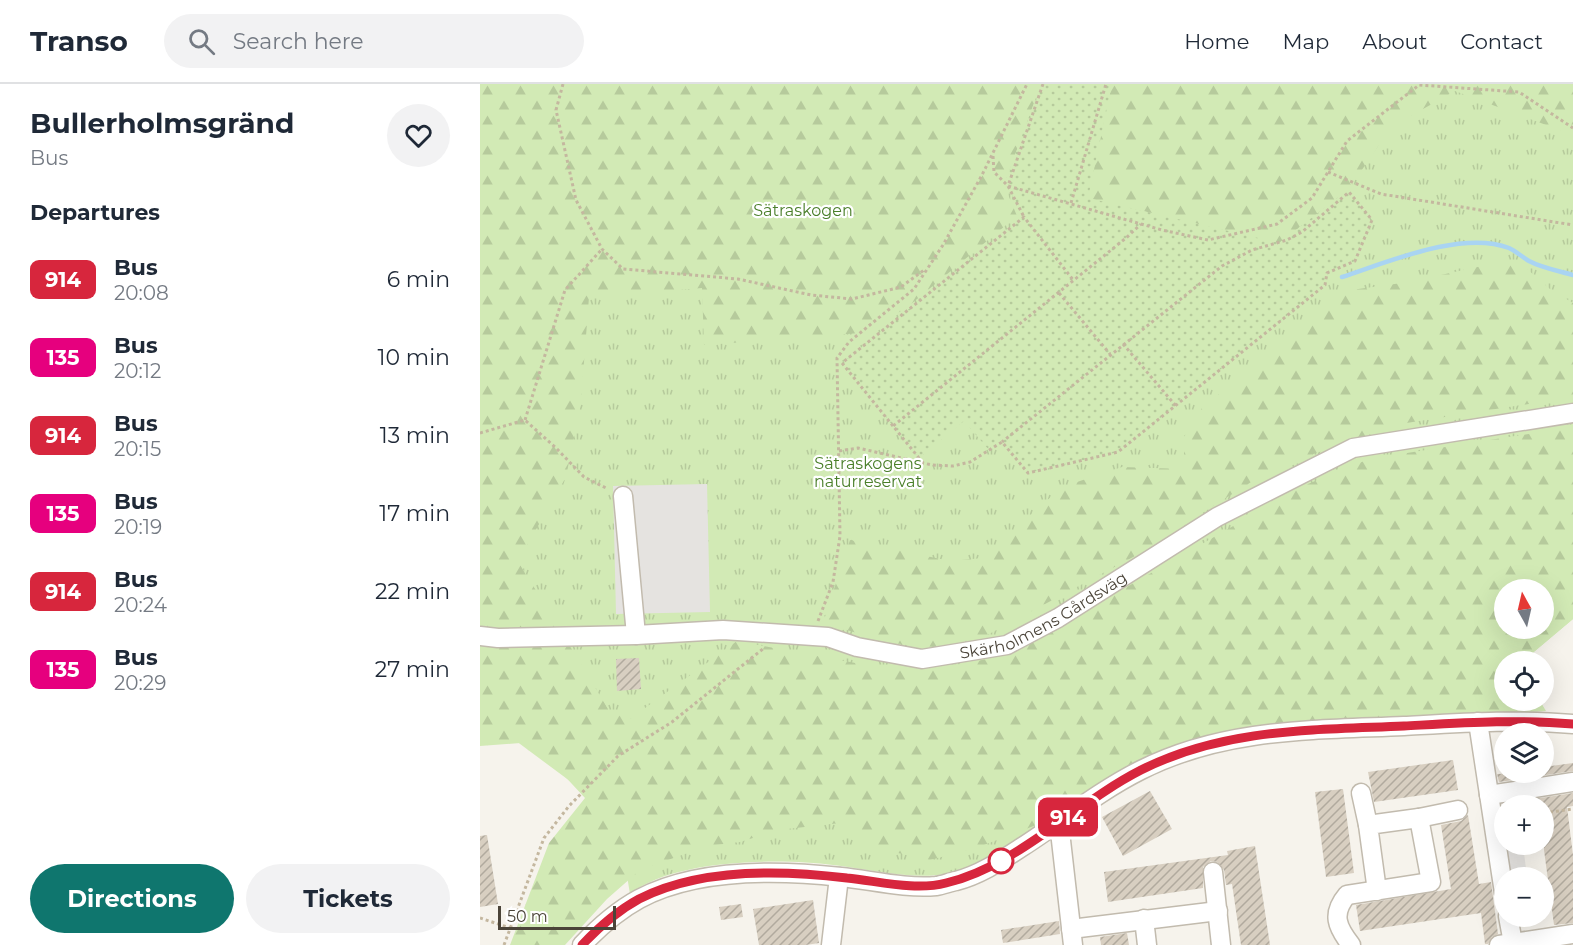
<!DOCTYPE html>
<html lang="en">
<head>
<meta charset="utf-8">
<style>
	body { margin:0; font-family:Montserrat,sans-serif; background:#f2f2f3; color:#1f2937; height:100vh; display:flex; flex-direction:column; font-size:22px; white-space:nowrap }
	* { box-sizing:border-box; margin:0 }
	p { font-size:20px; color:#747a83 }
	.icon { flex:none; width:33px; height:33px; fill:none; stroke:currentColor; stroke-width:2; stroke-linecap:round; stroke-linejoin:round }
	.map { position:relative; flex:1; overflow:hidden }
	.side { display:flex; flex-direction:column; background:#fff; width:480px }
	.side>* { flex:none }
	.badge { padding:0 12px; border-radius:9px; font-size:21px; line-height:39px }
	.needle { width:39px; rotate:352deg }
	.tools { position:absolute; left:1014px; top:495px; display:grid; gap:12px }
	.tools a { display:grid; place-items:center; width:60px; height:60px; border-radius:50%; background:#fff; box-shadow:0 6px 24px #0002; font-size:30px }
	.scale { position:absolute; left:18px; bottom:15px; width:118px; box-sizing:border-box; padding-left:6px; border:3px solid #4b4439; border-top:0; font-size:16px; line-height:21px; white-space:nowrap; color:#4b4439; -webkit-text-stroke:4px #fff; paint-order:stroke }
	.map>.badge { position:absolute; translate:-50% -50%; box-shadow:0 0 0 3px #fff }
	h2 { padding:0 30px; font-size:22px; line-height:54px }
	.round { display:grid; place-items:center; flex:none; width:63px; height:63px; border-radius:32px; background:#f2f2f3 }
	.summary { display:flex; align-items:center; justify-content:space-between; height:102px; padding:0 30px }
	h1 { font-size:28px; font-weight:700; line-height:45px }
	.primary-button { display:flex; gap:12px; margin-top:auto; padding:12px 30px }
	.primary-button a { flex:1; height:69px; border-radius:36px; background:#0f766e; color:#fff; font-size:24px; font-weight:700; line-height:69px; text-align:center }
	.primary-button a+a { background:#f2f2f3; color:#1f2937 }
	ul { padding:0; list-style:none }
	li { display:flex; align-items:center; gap:18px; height:78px; padding:0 30px }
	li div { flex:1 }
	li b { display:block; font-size:22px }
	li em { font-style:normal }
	li .badge { min-width:66px; font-weight:700; text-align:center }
	header { display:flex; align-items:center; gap:36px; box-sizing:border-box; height:84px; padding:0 30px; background:#fff; border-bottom:2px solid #e0e1e3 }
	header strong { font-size:28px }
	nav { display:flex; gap:33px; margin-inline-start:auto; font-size:21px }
	.search { width:420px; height:54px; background:#f2f2f3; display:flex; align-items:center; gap:15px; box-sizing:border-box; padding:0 21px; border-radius:33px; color:#747a83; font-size:22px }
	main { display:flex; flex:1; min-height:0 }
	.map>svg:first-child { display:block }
	.grass { fill:url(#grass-tufts); fill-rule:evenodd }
	.forest { fill:url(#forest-firs); fill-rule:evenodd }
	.garden { fill:url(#garden-dots) }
	.parking { fill:#e5e3e0 }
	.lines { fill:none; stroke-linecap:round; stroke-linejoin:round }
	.stream { stroke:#a9d4f2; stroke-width:4.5 }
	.building { fill:url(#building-hatch) }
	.minor-casing { stroke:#c2bbae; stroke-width:21 }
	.path { stroke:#c4b79f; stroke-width:3; stroke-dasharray:3 3; stroke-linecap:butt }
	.minor { stroke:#fff; stroke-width:18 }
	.line-casing { stroke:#fff; stroke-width:14 }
	.line { stroke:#d7263d; stroke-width:9 }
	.stop-dot { fill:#fff; stroke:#d7263d; stroke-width:3 }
	.labels { text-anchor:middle; stroke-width:4.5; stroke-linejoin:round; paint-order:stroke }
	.park-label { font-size:16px; fill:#4a7f2a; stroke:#fff }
	.street-label { font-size:16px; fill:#4b4439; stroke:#fff }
</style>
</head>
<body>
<header>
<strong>Transo</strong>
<div class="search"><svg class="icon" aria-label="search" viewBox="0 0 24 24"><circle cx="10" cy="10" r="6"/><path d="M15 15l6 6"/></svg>Search here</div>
<nav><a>Home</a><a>Map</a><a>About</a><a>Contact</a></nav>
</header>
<main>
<section class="side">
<div class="summary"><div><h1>Bullerholmsgränd</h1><p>Bus</p></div><a class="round"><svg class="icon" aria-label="heart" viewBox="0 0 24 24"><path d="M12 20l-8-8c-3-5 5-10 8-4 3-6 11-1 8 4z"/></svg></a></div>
<h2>Departures</h2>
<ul>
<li><span class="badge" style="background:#d7263d;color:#fff">914</span><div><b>Bus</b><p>20:08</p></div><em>6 min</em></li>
<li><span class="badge" style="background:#e6007e;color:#fff">135</span><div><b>Bus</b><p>20:12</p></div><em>10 min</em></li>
<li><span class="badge" style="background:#d7263d;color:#fff">914</span><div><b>Bus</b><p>20:15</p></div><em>13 min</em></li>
<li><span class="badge" style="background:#e6007e;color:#fff">135</span><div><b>Bus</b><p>20:19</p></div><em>17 min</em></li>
<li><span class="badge" style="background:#d7263d;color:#fff">914</span><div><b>Bus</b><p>20:24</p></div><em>22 min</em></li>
<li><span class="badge" style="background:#e6007e;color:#fff">135</span><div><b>Bus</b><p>20:29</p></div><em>27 min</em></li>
</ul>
<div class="primary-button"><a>Directions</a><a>Tickets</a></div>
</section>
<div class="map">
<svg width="1093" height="861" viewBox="0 0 1093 861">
	<defs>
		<pattern id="grass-tufts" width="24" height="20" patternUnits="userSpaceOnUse" patternTransform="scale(1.5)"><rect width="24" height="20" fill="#d2eab5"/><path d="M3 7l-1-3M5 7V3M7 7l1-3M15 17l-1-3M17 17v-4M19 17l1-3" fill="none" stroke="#b6ca9c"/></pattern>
		<pattern id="forest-firs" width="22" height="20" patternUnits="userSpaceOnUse" patternTransform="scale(1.5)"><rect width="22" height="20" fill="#d2eab5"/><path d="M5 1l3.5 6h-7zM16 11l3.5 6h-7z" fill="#b6ca9c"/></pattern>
		<pattern id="garden-dots" width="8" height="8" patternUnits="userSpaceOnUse" patternTransform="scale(1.5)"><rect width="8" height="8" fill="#d2eab5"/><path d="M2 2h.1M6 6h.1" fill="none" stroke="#b6ca9c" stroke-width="1.8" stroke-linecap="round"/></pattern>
		<pattern id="building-hatch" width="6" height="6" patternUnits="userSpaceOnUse" patternTransform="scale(1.5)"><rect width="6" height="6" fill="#d8cfc1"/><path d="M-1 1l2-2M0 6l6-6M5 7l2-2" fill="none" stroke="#b1aa9e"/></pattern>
	</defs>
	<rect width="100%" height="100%" fill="#f6f3ec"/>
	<!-- grass -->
	<path class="grass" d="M0 0H1093V535L1043 577 1024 578V616L1060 617 1066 627 786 640C739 646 690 658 648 682 613 703 580 728 546 751 522 767 495 785 465 790 432 796 387 785 353 781 299 774 193 775 150 810L137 732 1 631ZM1024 506H1064V544H1024Z"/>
	<!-- forest -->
	<path class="forest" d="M0 0H561L524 101 537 132 425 225 380 249 224 261 222 204 109 213 101 317 86 393 38 477 130 628 150 635 257 557 408 585 483 580 530 570 823 402 889 375 1093 343V535L1043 577 1024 578V616L1060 617 1065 627 786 640 721 653 672 671 564 738 496 764 450 776 395 764 360 739 298 746 260 758 227 762 160 786 127 815 85 861H30L69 759 105 714 53 658 0 662ZM1024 506H1064V544H1024Z
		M632 0H1093V51L975 7 911 43 869 105 799 159 607 114Z
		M1020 178 1047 185 1070 205 1093 219V313L920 340 793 384 655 472 496 557 466 564 411 559 343 539 370 456 470 477 503 474 582 403 642 383 704 385V353L722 324 864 207 929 198Z"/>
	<!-- garden -->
	<path class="garden" d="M561 0H632L608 114 799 159 869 105 892 136 875 177 847 189 845 201 638 368 548 389 523 358 509 366 484 337 439 374 362 279 543 133 528 102 524 101Z"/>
	<!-- parking -->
	<path class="parking" d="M227 400 230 528 136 530 133 402Z
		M1024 744V760L1043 761 1047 793 1024 794 1014 746Z"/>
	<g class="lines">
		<!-- stream -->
		<path class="stream" d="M862 193C908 178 982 146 1029 164 1036 167 1042 173 1049 177 1062 184 1079 187 1093 191"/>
	</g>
	<!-- building -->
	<path class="building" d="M159 574 161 605 137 607 136 575Z
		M973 676 978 706 894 718 888 688Z
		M1093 679V687L1019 698 1017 690 1064 688V683Z
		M863 705 874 789 846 793 835 708Z
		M670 707 692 745 643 772 622 733Z
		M1093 709V722L1087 723 1093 771V839L1074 841 1064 766V722L1022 720Z
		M988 731 999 800 1011 798 1018 850 1012 853 1008 860H1005L1001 829 880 847 876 821 971 805 961 741 981 737Z
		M7 751 18 820 0 823V752Z
		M775 762 790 861H761L752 800 746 801 744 786 737 778 731 777 723 783V804L628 818 624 788 748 771 747 767Z
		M333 816 339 859 326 861H279L273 825Z
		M261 820 263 833 241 836 239 823Z
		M579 837 580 850 523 859 521 846Z
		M647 849 649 861H621L620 853Z"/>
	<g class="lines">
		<defs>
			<g id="minor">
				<path d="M143 412 156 551"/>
				<path id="s1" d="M0 552 18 554 156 551 243 546 348 553 377 563 442 575 527 561 578 534 737 433 873 364 1093 329"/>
				<path d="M998 638 1024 809"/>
				<path d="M881 709 888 741"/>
				<path d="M1009 711 1093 698"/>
				<path d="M939 734 978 726"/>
				<path d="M579 739 593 861"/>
				<path d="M733 788 741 861"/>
				<path d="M1028 832 1033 859"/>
				<path d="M664 835 667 861"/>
				<path d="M591 845 738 827"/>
				<path d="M102 861C119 843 137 827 159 815 217 784 298 786 361 793 390 796 427 805 456 802 463 801 470 798 476 797 500 791 522 776 542 763 581 738 619 707 661 686 744 644 834 646 924 642 980 639 1037 635 1093 640"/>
				<path d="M351 861 359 793"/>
				<path d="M871 861C857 843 851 830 867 811L951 798 939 734 888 741 897 807"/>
				<path d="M1019 861 1093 850"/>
			</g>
		</defs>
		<!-- minor casing -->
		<use href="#minor" class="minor-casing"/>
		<!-- path -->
		<path class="path" d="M83 0 76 26 96 116 122 165 143 185 258 195 331 211 372 215 421 203 444 186
			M563 0 528 102 682 146 728 156 797 140 832 114 867 57 939 1 1039 8 1093 44
			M513 72 514 88 528 102 544 133
			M848 88 901 110 1093 141
			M591 119 626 0
			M579 209 630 270
			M643 260 696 322
			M45 336 85 206 122 165
			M413 342 362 279 544 133 594 197
			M0 349 45 336 76 364 104 393 128 405
			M359 367 378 364 452 381 473 382 490 378 522 358 548 389 638 368 845 201 847 189 875 177 892 136 869 108 822 148 807 156 772 166 742 182 522 358
			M443 379 413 342 646 154 661 140
			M338 537 353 498 360 452 357 274 369 258 434 205 463 161 502 91 547 0
			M1064 729 1093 725
			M0 834 30 844
			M24 861 64 754 89 722 138 672 192 638 284 564"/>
		<!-- minor -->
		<use href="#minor" class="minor"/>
	</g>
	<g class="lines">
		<defs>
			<path id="line" d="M102 861C119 843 137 827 159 815 219 784 302 786 367 794 398 797 435 807 466 799 537 782 596 719 661 686 744 644 834 646 924 642 980 639 1037 635 1093 640"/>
		</defs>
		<!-- line casing -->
		<use href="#line" class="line-casing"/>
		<!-- line -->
		<use href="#line" class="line"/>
	</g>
	<!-- markers -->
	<circle class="stop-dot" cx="521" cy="777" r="12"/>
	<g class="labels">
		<!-- park labels -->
		<g class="park-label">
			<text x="323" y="132">Sätraskogen</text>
			<text x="388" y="385">Sätraskogens<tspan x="388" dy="18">naturreservat</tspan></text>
		</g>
		<!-- street labels -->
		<g class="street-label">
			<text dy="6" stroke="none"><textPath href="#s1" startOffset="576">Skärholmens Gårdsväg</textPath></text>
		</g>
	</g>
</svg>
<div class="tools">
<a><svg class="needle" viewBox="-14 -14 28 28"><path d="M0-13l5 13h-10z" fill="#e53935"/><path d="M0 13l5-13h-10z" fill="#747a83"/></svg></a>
<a><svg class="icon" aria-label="locate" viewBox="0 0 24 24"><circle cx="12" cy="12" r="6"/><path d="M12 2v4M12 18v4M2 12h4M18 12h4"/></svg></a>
<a><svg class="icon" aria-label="layers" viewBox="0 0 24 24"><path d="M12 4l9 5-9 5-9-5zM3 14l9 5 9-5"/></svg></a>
<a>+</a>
<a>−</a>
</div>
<div class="scale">50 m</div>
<b class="badge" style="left:588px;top:733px;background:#d7263d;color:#fff">914</b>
</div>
</main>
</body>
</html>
